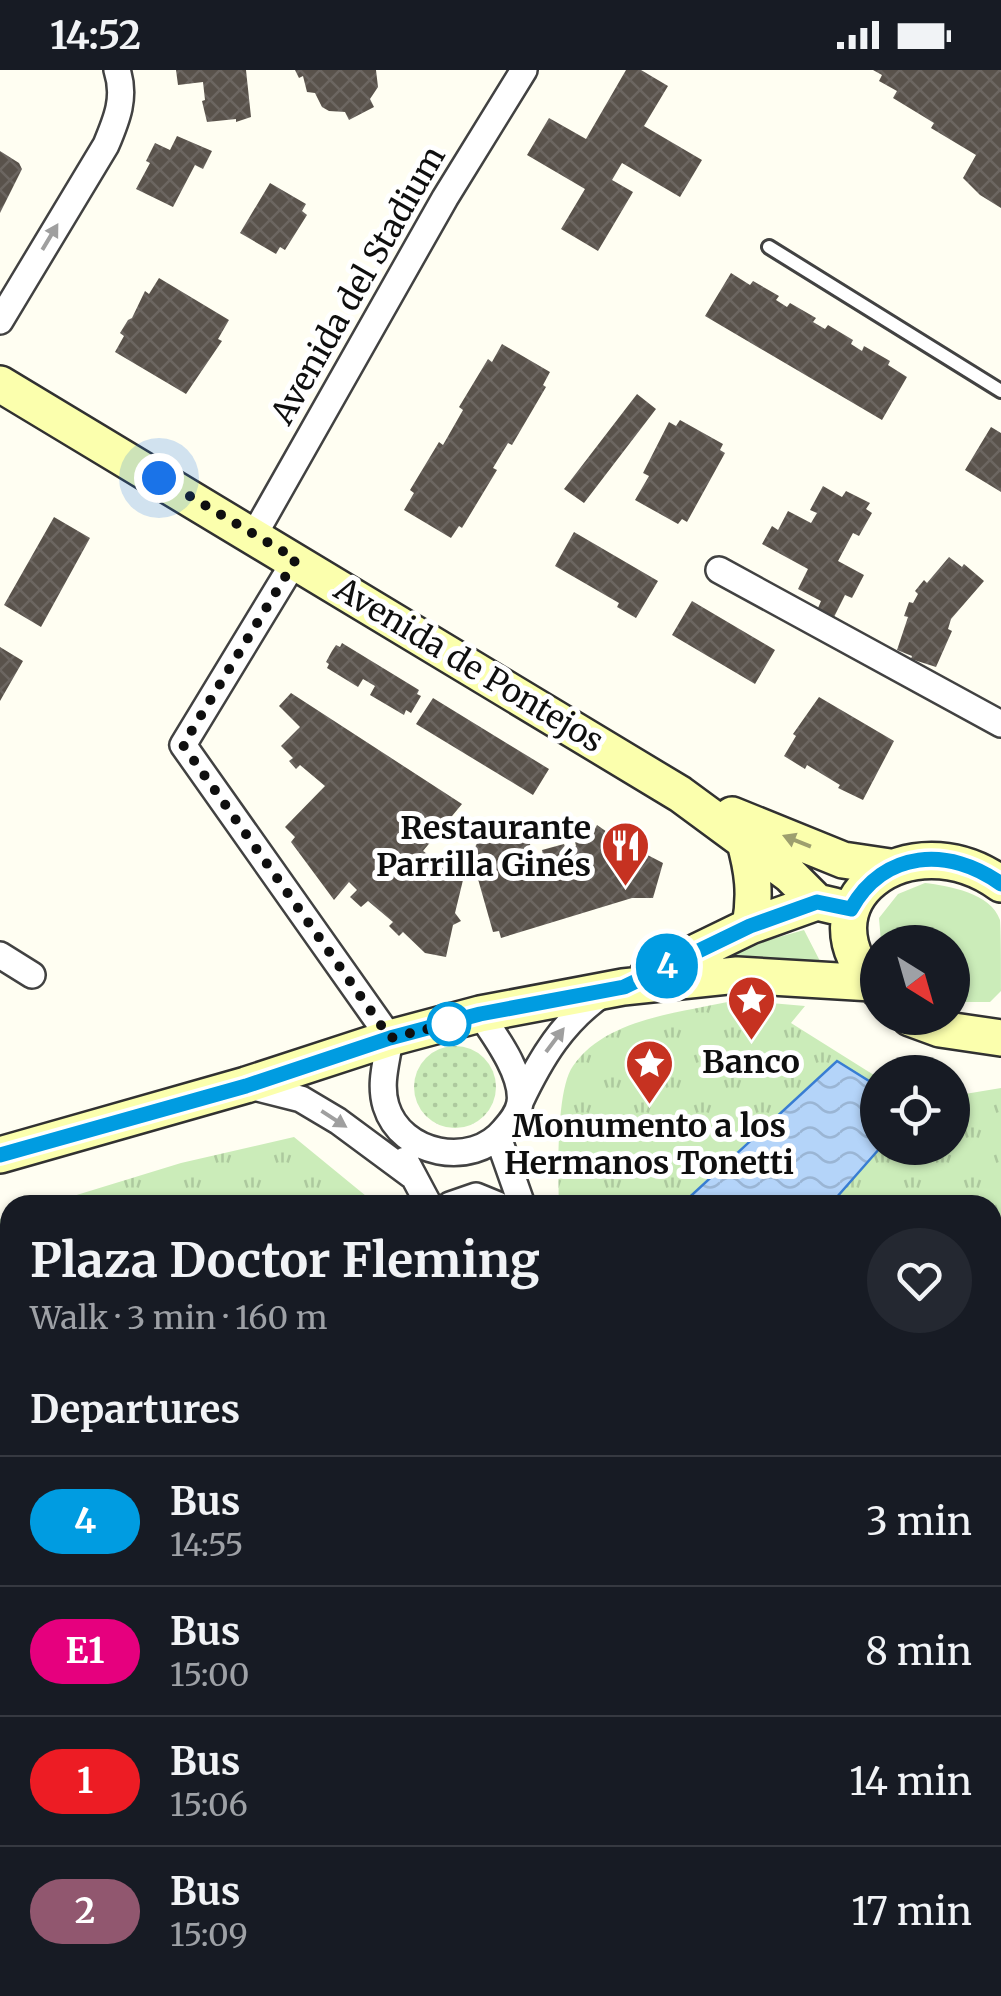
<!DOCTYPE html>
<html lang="en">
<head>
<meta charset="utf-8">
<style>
	body { margin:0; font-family:Merriweather,serif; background:#242831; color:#f1f3f6; height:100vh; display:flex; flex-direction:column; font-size:38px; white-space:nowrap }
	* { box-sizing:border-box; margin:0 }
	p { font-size:32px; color:#9ea1a6 }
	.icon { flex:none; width:55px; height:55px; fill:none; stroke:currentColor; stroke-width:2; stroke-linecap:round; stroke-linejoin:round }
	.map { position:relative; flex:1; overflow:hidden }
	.side { position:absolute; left:0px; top:1125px; width:1002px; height:802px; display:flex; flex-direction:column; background:#171b24; border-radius:30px 30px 0 0; box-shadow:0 2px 8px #0004 }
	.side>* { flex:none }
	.badge { padding:0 20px; border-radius:32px; font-size:35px; line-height:65px }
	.needle { width:65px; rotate:143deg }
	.controls { position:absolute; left:860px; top:855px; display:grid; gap:20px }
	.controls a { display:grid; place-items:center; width:110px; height:110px; border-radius:50%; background:#171b24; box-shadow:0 2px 8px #0004; font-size:50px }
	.you { position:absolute; width:50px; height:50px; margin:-25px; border:8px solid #fff; border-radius:50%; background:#1a73e8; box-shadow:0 0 0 15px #1a73e833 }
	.map>.badge { position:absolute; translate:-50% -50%; box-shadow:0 0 0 5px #fff }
	h2 { padding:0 30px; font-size:38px; line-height:90px }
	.round { display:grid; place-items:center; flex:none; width:105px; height:105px; border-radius:52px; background:#242831 }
	.head { display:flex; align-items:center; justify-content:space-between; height:170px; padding:0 30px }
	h1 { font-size:48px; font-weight:700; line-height:75px }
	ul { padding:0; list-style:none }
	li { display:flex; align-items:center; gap:30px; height:130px; padding:0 30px; border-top:2px solid #363941 }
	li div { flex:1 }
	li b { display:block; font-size:38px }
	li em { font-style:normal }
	li .badge { min-width:110px; font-weight:700; text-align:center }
	.status { display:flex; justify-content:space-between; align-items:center; height:70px; padding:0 50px; background:#171b24; direction:ltr }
	.status svg { height:28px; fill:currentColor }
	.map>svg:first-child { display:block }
	.grass { fill:#cbecb9 }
	.sand { fill:url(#sand-dots) }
	.park { fill:url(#park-tufts) }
	.garden { fill:url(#garden-dots) }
	.water { fill:url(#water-waves); stroke:#387dd3; stroke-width:2.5 }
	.building { fill:url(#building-cross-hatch) }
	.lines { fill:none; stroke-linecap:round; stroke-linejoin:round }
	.service-casing { stroke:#424242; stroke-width:18 }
	.minor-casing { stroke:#424242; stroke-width:30 }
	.secondary-casing { stroke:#313131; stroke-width:40 }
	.service { stroke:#fff; stroke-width:12 }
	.minor { stroke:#fff; stroke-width:25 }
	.secondary { stroke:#fbffad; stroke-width:35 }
	.oneway { fill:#9f9f9f }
	.oneway2 { fill:#9d9f6e }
	.line-casing { stroke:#fff; stroke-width:22 }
	.line { stroke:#009ce1; stroke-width:15 }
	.walk { stroke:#0f0f0f; stroke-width:10; stroke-dasharray:0 18 }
	.stop-dot { fill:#fff; stroke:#009ce1; stroke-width:5 }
	.labels { text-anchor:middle; stroke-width:10; stroke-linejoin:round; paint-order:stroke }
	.street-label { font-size:32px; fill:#0f0f0f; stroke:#fff }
	.poi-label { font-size:32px; font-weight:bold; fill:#0f0f0f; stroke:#fff }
</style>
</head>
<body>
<div class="status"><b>14:52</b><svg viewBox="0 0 49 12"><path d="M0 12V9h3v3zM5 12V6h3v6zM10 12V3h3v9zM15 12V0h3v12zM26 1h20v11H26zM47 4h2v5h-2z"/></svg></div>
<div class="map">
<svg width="1001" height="1926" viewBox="0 0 1001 1926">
	<defs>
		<pattern id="sand-dots" width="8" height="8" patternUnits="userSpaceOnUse" patternTransform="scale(2.5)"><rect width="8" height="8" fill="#fdf8bc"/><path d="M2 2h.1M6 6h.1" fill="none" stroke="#d8d3a0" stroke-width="1.8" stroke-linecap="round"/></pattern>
		<pattern id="park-tufts" width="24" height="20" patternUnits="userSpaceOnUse" patternTransform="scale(2.5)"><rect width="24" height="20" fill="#cbecb9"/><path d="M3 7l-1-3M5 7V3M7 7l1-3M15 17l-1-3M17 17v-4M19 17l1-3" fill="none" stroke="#adc99e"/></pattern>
		<pattern id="garden-dots" width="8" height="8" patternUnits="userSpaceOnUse" patternTransform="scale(2.5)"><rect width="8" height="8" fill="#cbecb9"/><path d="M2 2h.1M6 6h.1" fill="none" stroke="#adc99e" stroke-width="1.8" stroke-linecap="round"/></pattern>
		<pattern id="water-waves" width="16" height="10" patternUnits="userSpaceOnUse" patternTransform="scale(2.5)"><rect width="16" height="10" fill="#b4d4f9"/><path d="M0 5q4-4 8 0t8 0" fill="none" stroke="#9ab5d4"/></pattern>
		<pattern id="building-cross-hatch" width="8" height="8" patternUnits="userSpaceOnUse" patternTransform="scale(2.5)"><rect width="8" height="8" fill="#59524b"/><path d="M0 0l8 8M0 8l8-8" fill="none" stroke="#6c6661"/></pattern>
	</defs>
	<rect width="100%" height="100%" fill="#fffef2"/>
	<!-- grass -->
	<path class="grass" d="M925 813C949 816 991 823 1000 850 1001 866 1001 903 1001 921L990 932H953L952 872H881L879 848 898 824Z
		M804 860 821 893 754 886 729 888 725 882Z"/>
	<!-- sand -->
	<path class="sand" d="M0 1465 10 1470V1918H863L877 1926H0Z"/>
	<!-- park -->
	<path class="park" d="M736 930 805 936 791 953 877 1007 878 1078H952L953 1026 1001 1018V1630L992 1621V1135H559C558 1105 556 1019 573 996 607 947 682 943 736 930Z
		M294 1067 377 1135H44L181 1093Z
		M10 1146V1426L0 1422V1149Z
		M993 1769 1001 1778V1926H940L926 1918H992Z"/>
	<!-- garden -->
	<path class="garden" d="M414 1017a41 41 0 1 1 82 0a41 41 0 1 1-82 0Z"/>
	<!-- water -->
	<path class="water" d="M837 991 877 1016 876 1057 880 1078 836 1128 823 1135H681Z"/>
	<!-- building -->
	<path class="building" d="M176 0H246L251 47 236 52V49L207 52 202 31 205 30 203 12 178 15Z
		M295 0H376L378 17 370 29 374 37 349 50 345 42 329 41 322 37 315 23 307 22 303 6 299 8Z
		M626 0H641L668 16 644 56 702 90 680 127 622 93 612 110 633 122 598 181 561 159 585 119 527 85 549 48 586 69Z
		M873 0H1001V138L980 125 963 108 976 85 931 58 934 53 893 28 897 21 879 11 882 5Z
		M177 66 212 81 203 99 195 95 173 137 136 119 150 93 146 91 155 73 170 80Z
		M0 81 19 93 22 99 0 143Z
		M270 113 306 134 302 141 307 145 285 180 280 177 276 184 240 163Z
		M731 203 750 215 753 211 779 226 776 230 787 237 790 233 816 248 813 252 825 259 828 255 853 270 851 274 862 281 864 276 890 291 888 295 907 307 882 350 705 246Z
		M159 208 229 250 218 269 222 271 186 324 115 282 124 266 120 263 128 250 132 248 145 221 149 224Z
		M502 274 550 302 543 315 546 317 512 375 508 373 493 398 497 400 462 458 459 456 451 468 404 440 414 423 410 420 439 372 443 375 463 340 459 337 488 289 492 292Z
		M637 324 656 339 584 433 564 419Z
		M680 350 723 374 720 380 725 383 687 452 682 449 678 454 635 430 649 406 643 403 669 352 676 356Z
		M991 357 1001 363V422L965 400Z
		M823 416 842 427 846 421 870 433 866 439 872 443 859 466 853 463 838 491 864 505 852 528 845 525 834 547 818 538 821 531 798 519 808 499 762 474 772 456 778 460 788 441 811 453 817 443 810 440Z
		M54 447 90 468 41 557 4 535Z
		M574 462 658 511 636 548 617 537 619 533 555 496Z
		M949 487 962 497 964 494 984 511 951 549 948 559 952 561 936 597 911 589 912 586 897 580 908 547 904 546 909 532 913 533 918 524 915 521 924 510 927 513Z
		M692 531 775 580 755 614 672 565Z
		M342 573 419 620 417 624 421 626 411 643 406 640 404 645 370 625 375 616 363 609 358 617 327 598 329 594 326 592 332 581 336 575 340 577Z
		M0 577 23 591 0 631Z
		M291 623 462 734 423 781 463 810 455 843 461 851 453 855 446 887 425 883 403 862 399 866 389 856 393 852 368 831 361 837 350 827 357 820 349 812 334 830 291 772 295 767 285 757 325 716 300 695 296 699 289 691 293 688 281 676 300 657 279 636Z
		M819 627 894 671 863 730 838 718 840 715 807 695 805 699 784 686 796 666 793 664Z
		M433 628 549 699 533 725 416 654Z
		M505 748 532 763 528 770 536 787 543 785 542 780 564 774 566 779 576 776 573 763 581 750 595 759 597 755 633 780 634 778 663 793 653 828H632L501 868 499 861 493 862 474 795 480 793 475 777 491 749 501 755Z
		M830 1918H852L866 1926H825Z"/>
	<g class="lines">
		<defs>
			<path id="service" d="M769 177 1001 321"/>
			<path id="minor" d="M0 251 106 75C117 49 126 27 117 0
				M254 465 445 128 524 0
				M296 489 183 675 390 968C387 991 379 1013 386 1036 401 1085 472 1099 504 1060 511 1052 518 1044 520 1033 524 1005 495 966 480 944
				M719 500 1001 654
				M0 885 32 905
				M246 1015 301 1029 338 1051 411 1105
				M520 1032C541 988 563 951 604 923
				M498 1067 522 1135
				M405 1090 429 1135
				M450 1135 476 1126 498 1135
				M992 1653 1001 1662
				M992 1721 1001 1730"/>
			<path id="secondary" d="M0 314 680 724 790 805 817 832
				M732 745 843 790 890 797
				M744 769C753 801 756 824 750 856
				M647 906 750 856 817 832 834 836
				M878 919C793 833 910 748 1001 814
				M910 948 940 959 1001 968
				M0 1085 246 1015 390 968 480 944 623 917 737 905 872 913"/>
		</defs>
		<!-- service casing -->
		<use href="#service" class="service-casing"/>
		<!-- minor casing -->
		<use href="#minor" class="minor-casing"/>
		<!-- secondary casing -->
		<use href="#secondary" class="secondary-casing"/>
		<!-- service -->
		<use href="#service" class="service"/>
		<!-- minor -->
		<use href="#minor" class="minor"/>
		<!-- secondary -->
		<use href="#secondary" class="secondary"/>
	</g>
	<!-- one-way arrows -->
	<defs><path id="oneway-solid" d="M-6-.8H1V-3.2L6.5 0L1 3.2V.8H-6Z" transform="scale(2.5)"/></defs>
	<g class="oneway">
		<use href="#oneway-solid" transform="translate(50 167) rotate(-59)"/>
		<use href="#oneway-solid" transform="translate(555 970) rotate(-53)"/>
		<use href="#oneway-solid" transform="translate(334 1049) rotate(33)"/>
	</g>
	<use class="oneway2" href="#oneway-solid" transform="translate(797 771) rotate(-158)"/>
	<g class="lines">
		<defs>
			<path id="line" d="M0 1085 246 1016 390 968 480 944 624 917 750 856 817 832 851 839C884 780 949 776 1001 814"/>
		</defs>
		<!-- line casing -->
		<use href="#line" class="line-casing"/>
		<!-- line -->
		<use href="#line" class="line"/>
		<!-- walk -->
		<path class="walk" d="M159 408 296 489 183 675 390 968 449 954"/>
	</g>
	<!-- icons -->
	<defs>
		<symbol id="restaurant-pin" viewBox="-11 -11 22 30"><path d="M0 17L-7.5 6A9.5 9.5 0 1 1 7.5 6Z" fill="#c63221" stroke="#fff"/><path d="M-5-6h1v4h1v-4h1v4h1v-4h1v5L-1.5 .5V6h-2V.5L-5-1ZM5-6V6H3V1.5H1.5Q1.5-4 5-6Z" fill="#fff"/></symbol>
		<symbol id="sight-pin" viewBox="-11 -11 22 30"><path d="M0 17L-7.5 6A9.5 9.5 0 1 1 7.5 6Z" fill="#c63221" stroke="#fff"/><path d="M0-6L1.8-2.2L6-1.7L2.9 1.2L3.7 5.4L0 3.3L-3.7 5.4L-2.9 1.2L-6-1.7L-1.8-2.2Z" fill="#fff"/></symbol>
	</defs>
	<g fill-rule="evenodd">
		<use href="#restaurant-pin" x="598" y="748" width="55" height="75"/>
		<use href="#sight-pin" x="724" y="902" width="55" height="75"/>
		<use href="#sight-pin" x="622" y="966" width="55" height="75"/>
	</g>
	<!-- markers -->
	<circle class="stop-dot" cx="449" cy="954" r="20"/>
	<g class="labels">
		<!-- street labels -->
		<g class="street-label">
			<text transform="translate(358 215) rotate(-60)" y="11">Avenida del Stadium</text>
			<text transform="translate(469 595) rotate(31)" y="11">Avenida de Pontejos</text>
		</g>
		<!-- poi labels -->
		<g class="poi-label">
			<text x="591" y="769" text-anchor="end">Restaurante<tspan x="591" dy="37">Parrilla Ginés</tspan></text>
			<text x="751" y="1003">Banco</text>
			<text x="649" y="1067">Monumento a los<tspan x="649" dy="37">Hermanos Tonetti</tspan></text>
		</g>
	</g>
</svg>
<div class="controls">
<a><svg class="needle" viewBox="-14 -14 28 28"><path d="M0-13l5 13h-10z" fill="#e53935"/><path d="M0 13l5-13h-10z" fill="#9ea1a6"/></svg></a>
<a><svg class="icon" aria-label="locate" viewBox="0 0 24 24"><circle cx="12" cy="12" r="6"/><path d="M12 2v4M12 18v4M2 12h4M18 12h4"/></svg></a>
</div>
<div class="you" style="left:159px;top:408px"></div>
<b class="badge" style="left:667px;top:896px;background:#009ce1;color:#fff">4</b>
<section class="side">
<div class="head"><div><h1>Plaza Doctor Fleming</h1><p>Walk · 3 min · 160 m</p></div><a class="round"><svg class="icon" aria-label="heart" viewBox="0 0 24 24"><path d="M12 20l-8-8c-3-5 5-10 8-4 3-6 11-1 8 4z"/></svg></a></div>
<h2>Departures</h2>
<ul>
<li><span class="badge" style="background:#009ce1;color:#fff">4</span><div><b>Bus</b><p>14:55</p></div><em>3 min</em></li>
<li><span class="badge" style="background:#e6007e;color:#fff">E1</span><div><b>Bus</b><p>15:00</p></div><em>8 min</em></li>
<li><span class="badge" style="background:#ed1c24;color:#fff">1</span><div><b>Bus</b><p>15:06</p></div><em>14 min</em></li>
<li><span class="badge" style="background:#91576f;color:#fff">2</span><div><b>Bus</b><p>15:09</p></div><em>17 min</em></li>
</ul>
</section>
</div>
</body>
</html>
